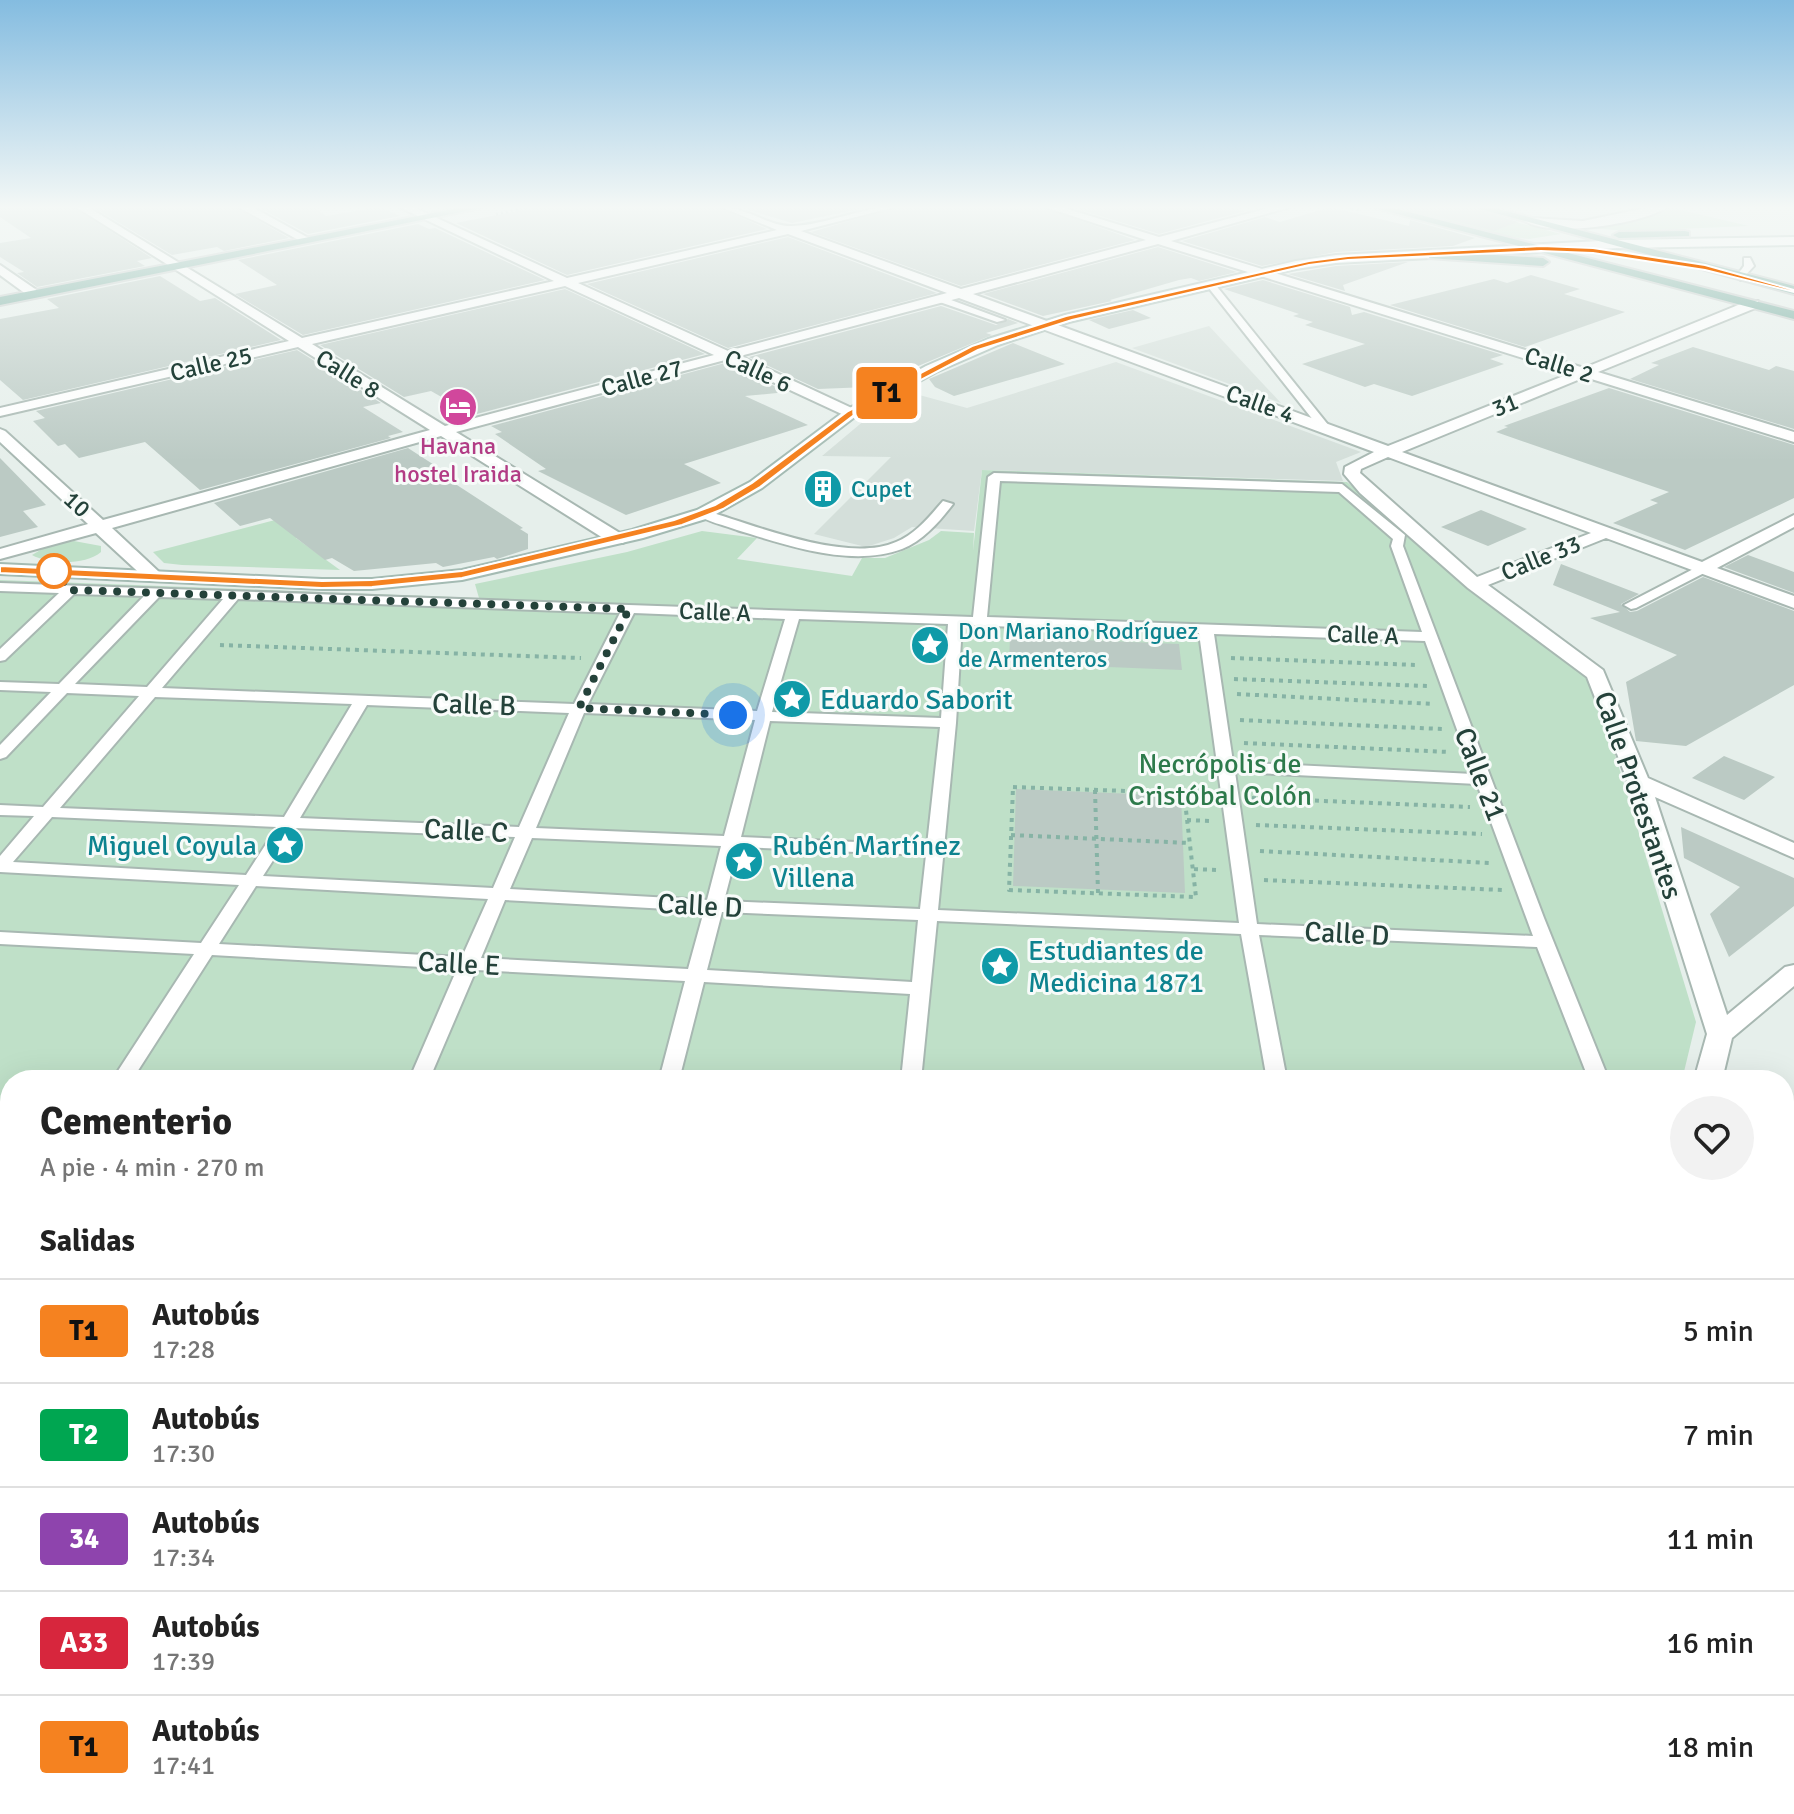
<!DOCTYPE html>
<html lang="es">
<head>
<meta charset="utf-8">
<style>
	body { margin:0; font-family:Signika,sans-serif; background:#f2f2f2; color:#222; height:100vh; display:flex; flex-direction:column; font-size:30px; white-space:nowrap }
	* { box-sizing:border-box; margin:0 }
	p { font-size:26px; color:#767676 }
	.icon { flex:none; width:44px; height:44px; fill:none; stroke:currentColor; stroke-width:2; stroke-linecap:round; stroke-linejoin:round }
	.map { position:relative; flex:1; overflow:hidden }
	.side { position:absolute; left:0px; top:1070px; width:1794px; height:744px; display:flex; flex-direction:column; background:#fff; border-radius:32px 32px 0 0; box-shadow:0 8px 32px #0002 }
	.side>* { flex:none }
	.badge { padding:0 16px; border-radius:6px; font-size:28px; line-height:52px }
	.you { position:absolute; width:40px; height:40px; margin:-20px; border:6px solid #fff; border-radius:50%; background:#1a73e8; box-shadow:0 0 0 12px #1a73e833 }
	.map>.badge { position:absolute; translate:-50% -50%; box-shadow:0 0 0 4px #fff }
	h2 { padding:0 40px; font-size:30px; line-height:72px }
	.round { display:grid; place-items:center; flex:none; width:84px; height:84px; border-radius:42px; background:#f2f2f2 }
	.summary { display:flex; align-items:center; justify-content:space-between; height:136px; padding:0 40px }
	h1 { font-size:38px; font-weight:700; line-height:60px }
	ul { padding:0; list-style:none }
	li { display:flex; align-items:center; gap:24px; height:104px; padding:0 40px; border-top:2px solid #e0e0e0 }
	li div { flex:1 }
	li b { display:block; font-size:30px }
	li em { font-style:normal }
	li .badge { min-width:88px; font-weight:700; text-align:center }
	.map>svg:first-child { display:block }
	.built { fill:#d4dfda }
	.green { fill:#bfe0c8 }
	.building { fill:#bbcac4 }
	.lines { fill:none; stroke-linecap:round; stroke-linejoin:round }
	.lane-casing { stroke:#a8b8b2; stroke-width:4 }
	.street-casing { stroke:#a8b8b2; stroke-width:4 }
	.secondary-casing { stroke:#a4bbb3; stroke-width:4 }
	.primary-casing { stroke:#c2cac8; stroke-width:4 }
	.path-far1 { stroke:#86b3a5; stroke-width:3; stroke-dasharray:2 3; stroke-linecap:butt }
	.path { stroke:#86b3a5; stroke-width:4; stroke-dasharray:4 5; stroke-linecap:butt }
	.lane { fill:#fff; fill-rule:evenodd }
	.street { fill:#fff; fill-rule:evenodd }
	.secondary { fill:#fff; fill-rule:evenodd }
	.primary { fill:#6aa596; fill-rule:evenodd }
	.line { fill:#f58220; stroke:#fff; stroke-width:2 }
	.walk { stroke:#24423a; stroke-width:8; stroke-dasharray:0 14.4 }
	.stop-dot { fill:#fff; stroke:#f58220; stroke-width:4 }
	.labels { text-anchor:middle; stroke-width:6; stroke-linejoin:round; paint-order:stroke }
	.far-street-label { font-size:24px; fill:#24423a; stroke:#f7fbf9 }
	.far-hotel-label { font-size:24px; fill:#b23c85; stroke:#f7fbf9 }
	.far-culture-label { font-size:24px; fill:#0d838f; stroke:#f7fbf9; text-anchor:start }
	.culture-label { font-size:28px; fill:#0d838f; stroke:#f7fbf9; text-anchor:start }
	.street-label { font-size:28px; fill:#24423a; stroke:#f7fbf9 }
	.park-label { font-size:28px; fill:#2d7a4b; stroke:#f7fbf9 }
</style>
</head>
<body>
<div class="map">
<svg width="1794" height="1814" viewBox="0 0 1794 1814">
	<rect width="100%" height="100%" fill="#e6efeb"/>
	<!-- built -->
	<path class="built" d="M1209 326 1281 403 1132 348Z
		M1116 362 1361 452 1336 462 1343 481 982 470 974 531 912 527 894 538 866 547 814 534 891 457 822 456 872 414 912 393 967 408Z"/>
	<!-- green -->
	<path class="green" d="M1394 207H1459L1561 234 1529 239 1512 237Z
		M1672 208 1749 226 1628 231 1589 228Z
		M982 470 1347 482 1507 617 1591 675 1696 1022 1682 1080H10V1804H868L867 1814H0V580L479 598 475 584 627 552 702 531 757 538 737 559 852 576 862 558H885L929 540 941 531 974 533 973 551Z
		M344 502 296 538 340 570 182 565 164 563 153 552Z
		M74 541 101 546V552C86 565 50 565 32 555L49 545Z"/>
	<!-- building -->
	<path class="building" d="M0 207H73L152 258 137 261 145 266 37 287 17 273 24 272 0 257V243L31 238 0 217Z
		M93 207H235L289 238 224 251 217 247 172 255Z
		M258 207H313L326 216 379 207 400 216 308 234Z
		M539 207H718L767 229 567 275 456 223Z
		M739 207H869L792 223Z
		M898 207H1042L1135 240 961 286 811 232Z
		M1071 207H1229L1245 211 1159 234Z
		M1330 207 1409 226 1410 220 1475 238 1453 246 1336 252 1262 266 1182 241 1265 217 1280 222Z
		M1411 207H1470L1518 222 1494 231 1411 210Z
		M418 224 429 229 435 228 545 280 303 335 235 294 277 285 238 260Z
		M788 237 937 293 728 348 587 284Z
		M1158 247 1237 272 1199 281 1191 278 1179 280 1110 300 1112 301 1043 316 983 294Z
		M1408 262 1343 285 1345 291 1288 274 1336 266Z
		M1531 275 1580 289 1564 294 1625 312 1525 347 1390 305 1494 279 1507 283Z
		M160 276 200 301 215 298 281 340 23 400 0 380V319L59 308 47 299Z
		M1263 280 1350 307 1352 315 1364 312 1503 355 1490 359 1504 364 1412 396 1374 384 1365 387 1302 364 1365 344 1305 325 1313 322 1293 316 1299 314 1224 289Z
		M565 289 705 354 473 415 431 391 404 397 320 345Z
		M941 306 996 325 1008 319 1018 323 986 333 992 335 868 387 818 389 749 357Z
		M1133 310 1151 318 1109 329 1089 320Z
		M1013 343 1065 364 954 396 935 387 929 379Z
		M1693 347 1769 370 1776 366 1794 371V429L1630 379 1659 365 1651 363Z
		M297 350 381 403 363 407 403 432 388 436 391 438 200 490 145 442 79 458 65 444 58 446 33 421 45 418 36 411Z
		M725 363 787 392 745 396 808 425 684 464 721 483 626 515 538 471 546 469 495 434 502 432 491 426Z
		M1609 388 1794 445V498L1685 550 1613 523 1658 503 1650 500 1669 492 1496 432 1508 427 1504 426Z
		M408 448 445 472 440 474 523 528 520 529 528 534V549L497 559 494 557 443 567 436 563 354 571 332 558 325 560 270 518 240 526 214 503Z
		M0 458 46 505 23 511 38 527 0 537Z
		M1481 510 1527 529 1488 546 1441 527Z
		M1748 555 1794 572V593L1724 567Z
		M1561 564 1639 594 1621 604 1630 612 1637 611 1703 577 1794 611V685L1686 746 1636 741 1626 682 1677 655 1590 618 1620 612 1553 585Z
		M1010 637 1179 644 1182 670 1009 663Z
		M1724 756 1775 777 1744 800 1692 778Z
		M1016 789 1181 796 1185 893 1013 886Z
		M1681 827 1794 878V906L1729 957 1710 914 1740 887 1684 858Z"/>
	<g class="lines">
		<defs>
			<path id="lane" d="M1744 258H1750L1754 266 1741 280 1736 277 1744 266Z
				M1208 283H1214L1329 426V430H1321L1208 287Z
				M937 297H943L1005 320 997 322 937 301Z
				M994 473 1342 484 1405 535 1403 546 1544 918 1609 1080H1589L1537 947 1259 935 1287 1080H1267L1241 934 937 921 921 1080H901L910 994 704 982 679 1080H659L685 981 476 970 429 1080H409L457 969 212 955 132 1080H112L194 954 0 944V932L201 943 239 885 0 872V856L34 816 0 815V805L43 807 139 696 67 693 6 757 0 759V745L51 692 0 690V682L59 684 144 596 74 594 5 660 0 661V649L59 593 0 591V583L973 617 988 477ZM1000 481 1339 492 1393 539 1391 546 1422 632 987 617ZM159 597 223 599 147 687 75 684ZM238 599 620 613 574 704 162 688ZM634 613 785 619 757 711 588 704ZM799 619 948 624 941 718 772 712ZM962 625 1199 633 1239 923 938 910 956 723ZM1214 634 1425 641 1473 774 1233 762ZM155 697 352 704 284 817 60 808ZM367 705 569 713 519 827 300 818ZM584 713 755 720 724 836 536 828ZM770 721 940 727 927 845 741 837ZM1235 772 1477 784 1533 936 1257 924ZM52 817 277 827 246 875 13 862ZM294 828 515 837 493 888 263 876ZM532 838 721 846 707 900 510 889ZM738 847 926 855 920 909 724 901ZM256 886 488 899 462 957 219 944ZM505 900 704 911 688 969 481 958ZM722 912 918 920 912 982 707 970Z
				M943 501 953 504C940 521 923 541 902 549 851 568 786 545 737 530 724 525 707 522 697 514L703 510C753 524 846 564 896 542 916 534 929 517 943 501Z
				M1703 564 1710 568 1708 571 1636 608 1631 609 1624 605Z
				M0 1126H10V1140H0Z
				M10 1243V1270L0 1276V1249Z
				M0 1387 10 1388V1408L0 1407Z
				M0 1652 10 1653V1681L0 1680Z
				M97 1804H127L123 1814H93Z
				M825 1804H855L854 1814H824Z"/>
			<path id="street" d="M76 207H88L302 338 554 281 399 207H413L567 278 777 230 721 207C746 207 770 227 792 226 827 225 860 207 895 207L801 231 961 289 1146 240 1045 207H1061L1159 237 1273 207H1290L1171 241 1584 368 1748 301H1758V307L1598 372 1794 432V442L1585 377 1402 452 1702 562 1794 515V527L1717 568 1794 596V608L1606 538 1488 585 1603 670 1648 778 1794 843V858L1655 797 1727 1015 1785 967 1794 965V986L1732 1038 1722 1080H1694L1707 1034 1628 782 1587 677 1468 588 1360 493 1344 474 1345 467 1374 452 959 298 740 356 856 410V416H846L725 360 456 432 623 535 626 539 623 543H611L441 436 112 528 159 572 162 576 159 580H147L96 533 0 559V549L88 524 0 442V429L5 431 103 520 430 430 298 347 0 416V408L289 341ZM788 234 947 293 728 351 578 283ZM1158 244 1571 373 1388 446 973 294ZM565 286 714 355 445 426 312 344ZM1388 457 1591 533 1477 577 1360 473 1361 469Z
				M238 207H252L314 241 304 243Z
				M1650 207H1668C1642 224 1551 238 1525 221L1531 218 1583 221Z
				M0 265 38 291V297H30L0 275Z
				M896 1804H936L935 1814H895Z
				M1058 1804H1108L1112 1814H1062Z"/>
			<path id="secondary" d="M1794 237V245L1619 248 1336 263 1296 269 1069 322 998 345 936 372 856 416 762 488 709 518 643 538 462 580 372 589H322L0 574V564L322 579H372L462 570 632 530 697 510 750 482 846 410 926 366 988 339 1065 315 1296 261 1336 255 1619 240Z"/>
			<path id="primary" d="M464 207H486L0 305V297Z
				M1371 207H1389L1794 311V319Z
				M1473 207H1490L1794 286V294Z
				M1685 231 1689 232V236L1619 238 1613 235 1619 232Z
				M1433 251 1543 258 1549 262 1543 266 1429 258V252Z"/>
		</defs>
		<!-- lane casing -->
		<use href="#lane" class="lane-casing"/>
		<!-- street casing -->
		<use href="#street" class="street-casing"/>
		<!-- secondary casing -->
		<use href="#secondary" class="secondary-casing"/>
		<!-- primary casing -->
		<use href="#primary" class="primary-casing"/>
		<!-- path-far1 -->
		<path class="path-far1" d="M1347 207 1359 210
			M496 214 531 207"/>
		<!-- path -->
		<path class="path" d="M220 645 581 658
			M1231 658 1417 665
			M1234 679 1428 686
			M1237 694 1434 704
			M1240 720 1442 729
			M1244 743 1450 752
			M1013 787 1184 793 1196 897 1009 890Z
			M1095 790 1098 893
			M1252 798 1470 807
			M1187 820 1210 821
			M1256 825 1482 834
			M1011 835 1190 843
			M1260 851 1490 863
			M1194 869 1217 870
			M1264 880 1502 890"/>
		<!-- lane -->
		<use href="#lane" class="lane"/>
		<!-- street -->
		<use href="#street" class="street"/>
		<!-- secondary -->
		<use href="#secondary" class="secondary"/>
		<!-- primary -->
		<use href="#primary" class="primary"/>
	</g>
	<!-- sky -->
	<linearGradient id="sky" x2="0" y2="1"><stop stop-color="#84bce0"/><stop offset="0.45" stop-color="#f4f8f6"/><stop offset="1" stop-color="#f4f8f6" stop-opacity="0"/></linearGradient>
	<rect width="1794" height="461" fill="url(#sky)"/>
	<!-- line -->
	<path class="line" d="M1541 246 1593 248 1705 265 1794 290V292L1705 270 1593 253 1541 251 1348 260 1309 265 1072 320 978 350 854 415 760 487 723 509 682 525 462 578 372 587 322 588 0 573V566L322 581 372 580 462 571 674 520 715 505 752 483 848 411 972 346 1066 316 1309 261 1348 256Z"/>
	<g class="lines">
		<!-- walk -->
		<path class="walk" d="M54 571 70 590 629 609 579 708 733 715"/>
	</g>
	<!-- icons -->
	<defs>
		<symbol id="hotel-disc" viewBox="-11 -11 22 22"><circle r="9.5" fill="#d1479c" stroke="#f7fbf9"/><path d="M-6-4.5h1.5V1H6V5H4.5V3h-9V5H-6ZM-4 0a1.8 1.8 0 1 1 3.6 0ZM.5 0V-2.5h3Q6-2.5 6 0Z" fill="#fff"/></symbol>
		<symbol id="building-disc" viewBox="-11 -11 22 22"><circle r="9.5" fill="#0f9aa8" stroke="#f7fbf9"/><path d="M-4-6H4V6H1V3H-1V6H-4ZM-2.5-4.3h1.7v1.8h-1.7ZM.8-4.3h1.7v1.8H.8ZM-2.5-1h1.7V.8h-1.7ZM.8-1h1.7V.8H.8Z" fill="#fff"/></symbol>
		<symbol id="sight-disc" viewBox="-11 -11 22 22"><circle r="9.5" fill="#0f9aa8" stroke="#f7fbf9"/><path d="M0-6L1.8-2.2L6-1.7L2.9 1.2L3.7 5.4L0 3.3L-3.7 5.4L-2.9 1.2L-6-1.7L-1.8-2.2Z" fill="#fff"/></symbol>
	</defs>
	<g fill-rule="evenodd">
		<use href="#hotel-disc" x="436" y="385" width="44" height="44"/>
		<use href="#building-disc" x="801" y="467" width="44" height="44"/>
		<use href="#sight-disc" x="908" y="623" width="44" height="44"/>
		<use href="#sight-disc" x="770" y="677" width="44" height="44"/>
		<use href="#sight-disc" x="263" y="823" width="44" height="44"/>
		<use href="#sight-disc" x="722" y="839" width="44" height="44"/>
		<use href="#sight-disc" x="978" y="944" width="44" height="44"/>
	</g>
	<!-- markers -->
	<circle class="stop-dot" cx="54" cy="571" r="16"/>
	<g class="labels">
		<!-- far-street labels -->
		<g class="far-street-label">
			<text transform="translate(211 364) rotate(-13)" y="8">Calle 25</text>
			<text transform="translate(1559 365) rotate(17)" y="8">Calle 2</text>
			<text transform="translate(758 371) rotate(25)" y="8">Calle 6</text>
			<text transform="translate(348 374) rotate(32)" y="8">Calle 8</text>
			<text transform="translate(642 378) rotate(-15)" y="8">Calle 27</text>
			<text transform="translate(1260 404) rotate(20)" y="8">Calle 4</text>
			<text transform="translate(1505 405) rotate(-22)" y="8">31</text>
			<text transform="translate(77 504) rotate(42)" y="8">10</text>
			<text transform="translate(1541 558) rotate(-22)" y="8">Calle 33</text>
			<text transform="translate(715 612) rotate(2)" y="8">Calle A</text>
			<text transform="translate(1363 635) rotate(2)" y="8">Calle A</text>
		</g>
		<!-- far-hotel labels -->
		<g class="far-hotel-label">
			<text x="458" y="454">Havana<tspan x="458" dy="28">hostel Iraida</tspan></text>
		</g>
		<!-- far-culture labels -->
		<g class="far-culture-label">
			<text x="851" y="497">Cupet</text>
			<text x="958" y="639">Don Mariano Rodríguez<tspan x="958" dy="28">de Armenteros</tspan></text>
		</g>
		<!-- culture labels -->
		<g class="culture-label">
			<text x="820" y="709">Eduardo Saborit</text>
			<text x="257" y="855" text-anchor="end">Miguel Coyula</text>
			<text x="772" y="855">Rubén Martínez<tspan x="772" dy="32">Villena</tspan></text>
			<text x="1028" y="960">Estudiantes de<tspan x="1028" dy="32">Medicina 1871</tspan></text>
		</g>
		<!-- street labels -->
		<g class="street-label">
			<text transform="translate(474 704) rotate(2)" y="10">Calle B</text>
			<text transform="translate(1481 774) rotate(69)" y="10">Calle 21</text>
			<text transform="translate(1639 795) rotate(71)" y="10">Calle Protestantes</text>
			<text transform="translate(466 830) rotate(3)" y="10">Calle C</text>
			<text transform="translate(700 905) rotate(3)" y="10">Calle D</text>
			<text transform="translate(1347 933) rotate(3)" y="10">Calle D</text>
			<text transform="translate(459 963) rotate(3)" y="10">Calle E</text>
		</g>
		<!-- park labels -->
		<g class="park-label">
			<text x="1220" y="773">Necrópolis de<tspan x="1220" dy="32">Cristóbal Colón</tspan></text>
		</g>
	</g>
</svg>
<div class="you" style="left:733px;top:715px"></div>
<b class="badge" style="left:887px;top:393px;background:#f58220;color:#111">T1</b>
<section class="side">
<div class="summary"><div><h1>Cementerio</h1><p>A pie · 4 min · 270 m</p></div><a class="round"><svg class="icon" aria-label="heart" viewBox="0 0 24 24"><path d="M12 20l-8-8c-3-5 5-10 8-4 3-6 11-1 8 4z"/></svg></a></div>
<h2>Salidas</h2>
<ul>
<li><span class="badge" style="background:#f58220;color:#111">T1</span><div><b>Autobús</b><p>17:28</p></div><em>5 min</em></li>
<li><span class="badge" style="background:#00a651;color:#fff">T2</span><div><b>Autobús</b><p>17:30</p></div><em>7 min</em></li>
<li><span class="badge" style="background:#8e44ad;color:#fff">34</span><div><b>Autobús</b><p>17:34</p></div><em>11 min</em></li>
<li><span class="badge" style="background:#d7263d;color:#fff">A33</span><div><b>Autobús</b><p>17:39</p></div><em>16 min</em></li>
<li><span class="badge" style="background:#f58220;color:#111">T1</span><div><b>Autobús</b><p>17:41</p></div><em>18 min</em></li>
</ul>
</section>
</div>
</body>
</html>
